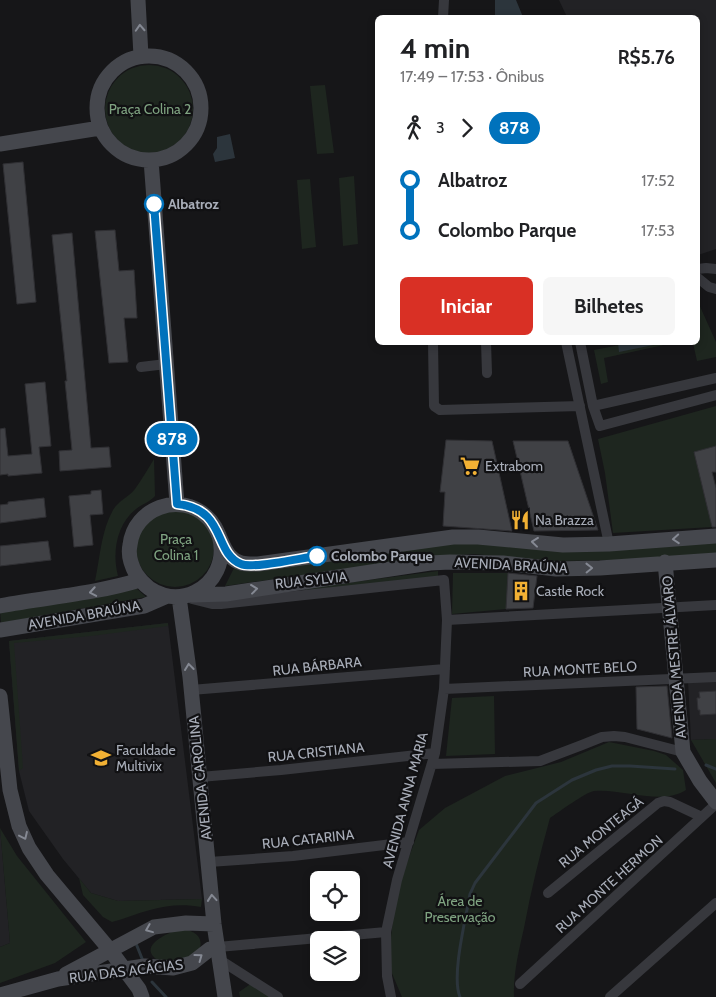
<!DOCTYPE html>
<html lang="pt">
<head>
<meta charset="utf-8">
<style>
	body { margin:0; font-family:Cabin,sans-serif; background:#f6f6f6; color:#202124; height:100vh; display:flex; flex-direction:column; font-size:19px; white-space:nowrap }
	* { box-sizing:border-box; margin:0 }
	p { font-size:16px; color:#757577 }
	.icon { flex:none; width:28px; height:28px; fill:none; stroke:currentColor; stroke-width:2; stroke-linecap:round; stroke-linejoin:round }
	.map { position:relative; flex:1; overflow:hidden }
	.sheet { position:absolute; left:375px; top:15px; width:325px; height:330px; display:flex; flex-direction:column; background:#fff; border-radius:8px; box-shadow:0 2px 8px #0003 }
	.sheet>* { flex:none }
	.badge { padding:0 10px; border-radius:16px; font-size:18px; line-height:32px }
	.buttons { position:absolute; left:310px; top:871px; display:grid; gap:10px }
	.buttons a { display:grid; place-items:center; width:50px; height:50px; border-radius:8px; background:#fff; box-shadow:0 2px 8px #0003; font-size:25px }
	.map>.badge { position:absolute; translate:-50% -50%; box-shadow:0 0 0 2px #fff }
	.legs { display:flex; align-items:center; gap:8px; height:55px; padding:0 25px; font-size:16px }
	.legs p { margin-inline-start:auto }
	.head { display:flex; align-items:center; justify-content:space-between; height:85px; padding:0 25px }
	h1 { font-size:28px; font-weight:800; line-height:38px }
	.action { display:flex; gap:10px; margin-top:auto; padding:10px 25px }
	.action a { flex:1; height:58px; border-radius:8px; background:#d93025; color:#fff; font-size:20px; font-weight:800; line-height:58px; text-align:center }
	.action a+a { background:#f6f6f6; color:#202124 }
	ul { padding:0 25px; list-style:none }
	li { display:flex; align-items:center; gap:18px; height:50px; font-size:19px }
	li i { display:grid; place-items:center; width:8px; height:100%; margin:0 6px; background:currentColor }
	li i::after { content:''; width:12px; height:12px; margin:-6px; border:4px solid; border-radius:50%; background:#fff }
	li p { margin-inline-start:auto }
	li:first-child i { background:linear-gradient(#0000 50%,currentColor 0) }
	li:last-child i { background:linear-gradient(currentColor 50%,#0000 0) }
	.map>svg:first-child { display:block }
	.built { fill:#222225 }
	.green { fill:#1e261f }
	.water { fill:#2c353c }
	.lines { fill:none; stroke-linecap:round; stroke-linejoin:round }
	.stream { stroke:#2c353c; stroke-width:3 }
	.building { fill:#404145; stroke:#303034 }
	.street { stroke:#37383d; stroke-width:10 }
	.secondary { stroke:#45474d; stroke-width:15 }
	.oneway { stroke:#858993 }
	.line-1-casing { stroke:#fff; stroke-width:11 }
	.line-1 { stroke:#0072bc; stroke-width:8 }
	.stop-1-dot { fill:#fff; stroke:#0072bc; stroke-width:2.5 }
	.labels { text-anchor:middle; stroke-width:4.5; stroke-linejoin:round; paint-order:stroke }
	.park-label { font-size:14px; fill:#7fa381; stroke:#111113 }
	.stop-label { font-size:14px; font-weight:bold; fill:#a8adb8; stroke:#111113; text-anchor:start }
	.poi-label { font-size:14px; fill:#a8adb8; stroke:#111113; text-anchor:start }
	.street-label { font-size:14px; fill:#a8adb8; stroke:#111113 }
</style>
</head>
<body>
<div class="map">
<svg width="716" height="997" viewBox="0 0 716 997">
	<rect width="100%" height="100%" fill="#161618"/>
	<!-- built -->
	<path class="built" d="M559 0H716V249L698 255V18L567 17Z
		M168 623 202 899 118 901 91 893 63 859 29 811 19 771 9 641Z
		M688 681H716V739L691 740Z
		M0 827 10 943 0 947Z"/>
	<!-- green -->
	<path class="green" d="M105 109a44 44 0 1 1 88 0a44 44 0 1 1-88 0Z
		M325 85 334 153 317 154 310 86Z
		M354 176 358 244 343 246 339 178Z
		M310 179 316 247 302 249 297 180Z
		M698 302 716 342V357L697 361 693 343 698 342Z
		M630 343H673L604 358 608 382 601 384 594 350Z
		M716 406V446L694 452 712 527 613 533 605 473 598 439Z
		M154 459 155 496C150 502 142 504 136 509 116 525 112 553 118 576L95 581C100 558 101 531 113 510 119 500 129 497 135 489 142 479 148 469 154 459Z
		M136 548a39 39 0 1 1 78 0a39 39 0 1 1-78 0Z
		M716 542V554L626 560 552 561 473 554 430 557 225 586 235 566 443 544Z
		M438 571V577L306 591V587L346 583Z
		M453 573H508L506 609 452 614Z
		M136 588 146 597 1 623 0 610Z
		M168 623V626L91 636 14 643 23 768 19 771 9 641Z
		M494 696 495 754 446 756 452 698Z
		M716 739V783L691 740Z
		M609 742 654 751 666 755 683 770 686 790C661 806 622 788 594 791 586 792 559 812 550 818 540 854 531 890 524 928 519 950 513 974 514 997H402L388 964 396 892 419 830 445 808 505 776 561 762Z
		M0 828 17 856 86 942 55 963 0 983V947L10 943Z
		M79 878 91 893 118 901 202 899 201 907C184 904 167 905 150 910 137 913 125 919 112 922L103 917 83 895Z
		M179 929C189 929 204 934 200 948 199 953 193 957 190 961H159C136 947 166 934 179 929Z
		M252 983 273 997H240L239 992Z"/>
	<!-- water -->
	<path class="water" d="M495 0H516L523 17H495Z
		M230 134 235 158 215 162 213 154 217 148V137Z
		M618 342H663V343L619 352Z"/>
	<g class="lines">
		<!-- stream -->
		<path class="stream" d="M706 765 716 769
			M135 941 143 961
			M152 982 166 997
			M460 997C451 976 466 918 470 894L475 883 536 803 572 780 596 770 612 766H630L675 769"/>
	</g>
	<!-- building -->
	<path class="building" d="M23 162 36 302 17 304 3 164Z
		M115 230 119 271 134 270 137 318H124L128 362 109 363 95 231Z
		M72 233 91 448 109 447 111 467 60 471 59 451 72 450 65 381H67L52 235Z
		M45 382 51 446 39 447 42 473 8 476V474L0 475V429L5 428 8 456 32 454 25 384Z
		M446 440 492 441 512 531 443 526 445 492H440Z
		M513 441H568L598 530 534 531Z
		M716 446V472H712L716 488V527H712L694 452Z
		M101 490 103 514 90 515 93 545 74 547 69 496 91 494V491Z
		M44 498 46 517 0 523V505L8 504V502Z
		M48 541 51 560 0 566V546Z
		M508 573 537 576 533 608 506 609Z
		M667 686 672 738 637 729 636 687Z
		M716 691V714L700 715V710H698L697 698H700L699 692Z"/>
	<g class="lines">
		<!-- street -->
		<path class="street" d="M443 18 444 0
			M698 269 706 268 716 269
			M698 278 709 287 716 289
			M433 342 434 406 440 410 580 406
			M486 342 487 373
			M566 342 609 544
			M580 342 593 406 600 426 716 395
			M141 367 166 364
			M593 406 716 378
			M192 599 212 604H221L444 580 447 620 444 689 435 753 397 880 386 932 387 976 391 997
			M447 620 716 605
			M444 689 716 677
			M191 690 445 669
			M432 764 540 761 582 745 602 737 614 736 625 737 683 752
			M200 777 281 770 435 753
			M209 862 293 856 409 842
			M548 893 658 803 664 801 670 802 702 817
			M218 947 386 932
			M220 960 278 997
			M520 984 716 804
			M610 997 716 903"/>
		<!-- secondary -->
		<path class="secondary" d="M138 0 141 56
			M97 108a52 52 0 1 1 104 0a52 52 0 1 1-104 0Z
			M0 144 100 128
			M151 160 177 504
			M219 535C234 589 167 621 136 574 131 565 128 554 130 545 134 508 180 491 207 517 219 527 220 545 230 556 238 565 247 564 258 564L453 537H478L563 545 609 544 716 536
			M665 562 683 752 700 781 716 802
			M192 595 226 594 430 563 450 562 503 563 556 569 600 568 716 560
			M179 597 190 677 214 924 225 997
			M0 606C47 597 94 594 140 580
			M0 630 144 606 167 596
			M0 696 10 790 19 826 29 848 47 875 110 950 139 989 142 997
			M66 974 154 927 186 923 214 924
			M0 995 58 979 145 966 173 968 192 963 210 949 218 947"/>
	</g>
	<!-- one-way arrows -->
	<defs><path id="oneway-chevron" d="M-2-3.5L2.5 0L-2 3.5" fill="none" stroke-width="1.6" stroke-linecap="round" stroke-linejoin="round" transform="scale(1.25)"/></defs>
	<g class="oneway">
		<use href="#oneway-chevron" transform="translate(140 28) rotate(-93)"/>
		<use href="#oneway-chevron" transform="translate(676 539) rotate(176)"/>
		<use href="#oneway-chevron" transform="translate(535 542) rotate(-174)"/>
		<use href="#oneway-chevron" transform="translate(589 568) rotate(-1)"/>
		<use href="#oneway-chevron" transform="translate(254 589) rotate(-7)"/>
		<use href="#oneway-chevron" transform="translate(93 592) rotate(170)"/>
		<use href="#oneway-chevron" transform="translate(189 667) rotate(-97)"/>
		<use href="#oneway-chevron" transform="translate(24 836) rotate(65)"/>
		<use href="#oneway-chevron" transform="translate(212 898) rotate(-95)"/>
		<use href="#oneway-chevron" transform="translate(149 929) rotate(158)"/>
		<use href="#oneway-chevron" transform="translate(199 957) rotate(-36)"/>
	</g>
	<g class="lines">
		<defs>
			<path id="line-1" d="M154 204 177 504C227 509 213 553 241 564 253 569 301 558 317 556"/>
		</defs>
		<!-- line-1 casing -->
		<use href="#line-1" class="line-1-casing"/>
		<!-- line-1 -->
		<use href="#line-1" class="line-1"/>
	</g>
	<!-- icons -->
	<defs>
		<symbol id="supermarket-bare" viewBox="-9 -9 18 18"><path d="M-6-5.5h2.5l.6 2H6L4.5 2H-2.5L-4.4-4H-6ZM-1.5 3.2a1.3 1.3 0 1 0 .1 0ZM3 3.2a1.3 1.3 0 1 0 .1 0Z" fill="#f2b134" stroke="#111113" stroke-width="2.5" paint-order="stroke"/></symbol>
		<symbol id="restaurant-bare" viewBox="-9 -9 18 18"><path d="M-5-6h1v4h1v-4h1v4h1v-4h1v5L-1.5 .5V6h-2V.5L-5-1ZM5-6V6H3V1.5H1.5Q1.5-4 5-6Z" fill="#f2b134" stroke="#111113" stroke-width="2.5" paint-order="stroke"/></symbol>
		<symbol id="building-bare" viewBox="-9 -9 18 18"><path d="M-4-6H4V6H1V3H-1V6H-4ZM-2.5-4.3h1.7v1.8h-1.7ZM.8-4.3h1.7v1.8H.8ZM-2.5-1h1.7V.8h-1.7ZM.8-1h1.7V.8H.8Z" fill="#f2b134" stroke="#111113" stroke-width="2.5" paint-order="stroke"/></symbol>
		<symbol id="university-bare" viewBox="-9 -9 18 18"><path d="M0-5L7-2L0 1L-7-2ZM-4 1L0 2.5L4 1V4Q0 6-4 4Z" fill="#f2b134" stroke="#111113" stroke-width="2.5" paint-order="stroke"/></symbol>
	</defs>
	<g fill-rule="evenodd">
		<use href="#supermarket-bare" x="456" y="452" width="28" height="28"/>
		<use href="#restaurant-bare" x="506" y="506" width="28" height="28"/>
		<use href="#building-bare" x="507" y="577" width="28" height="28"/>
		<use href="#university-bare" x="87" y="744" width="28" height="28"/>
	</g>
	<!-- markers -->
	<g class="stop-1-dot">
		<circle cx="154" cy="204" r="9"/>
		<circle cx="317" cy="556" r="9"/>
	</g>
	<g class="labels">
		<!-- park labels -->
		<g class="park-label">
			<text x="150" y="114">Praça Colina 2</text>
			<text x="176" y="544">Praça<tspan x="176" dy="16">Colina 1</tspan></text>
			<text x="460" y="906">Área de<tspan x="460" dy="16">Preservação</tspan></text>
		</g>
		<!-- stop labels -->
		<g class="stop-label">
			<text x="168" y="209">Albatroz</text>
			<text x="331" y="561">Colombo Parque</text>
		</g>
		<!-- poi labels -->
		<g class="poi-label">
			<text x="485" y="471">Extrabom</text>
			<text x="535" y="525">Na Brazza</text>
			<text x="536" y="596">Castle Rock</text>
			<text x="116" y="755">Faculdade<tspan x="116" dy="16">Multivix</tspan></text>
		</g>
		<!-- street labels -->
		<g class="street-label">
			<text transform="translate(511 565) rotate(3)" y="5">AVENIDA BRAÚNA</text>
			<text transform="translate(311 580) rotate(-6)" y="5">RUA SYLVIA</text>
			<text transform="translate(84 615) rotate(-10)" y="5">AVENIDA BRAÚNA</text>
			<text transform="translate(674 657) rotate(-95)" y="5">AVENIDA MESTRE ÁLVARO</text>
			<text transform="translate(317 666) rotate(-6)" y="5">RUA BÁRBARA</text>
			<text transform="translate(580 669) rotate(-3)" y="5">RUA MONTE BELO</text>
			<text transform="translate(316 752) rotate(-6)" y="5">RUA CRISTIANA</text>
			<text transform="translate(200 778) rotate(-96)" y="5">AVENIDA CAROLINA</text>
			<text transform="translate(405 800) rotate(-75)" y="5">AVENIDA ANNA MARIA</text>
			<text transform="translate(601 832) rotate(-39)" y="5">RUA MONTEAGÁ</text>
			<text transform="translate(308 839) rotate(-6)" y="5">RUA CATARINA</text>
			<text transform="translate(609 884) rotate(-42)" y="5">RUA MONTE HERMON</text>
			<text transform="translate(126 971) rotate(-7)" y="5">RUA DAS ACÁCIAS</text>
		</g>
	</g>
</svg>
<div class="buttons">
<a><svg class="icon" aria-label="locate" viewBox="0 0 24 24"><circle cx="12" cy="12" r="6"/><path d="M12 2v4M12 18v4M2 12h4M18 12h4"/></svg></a>
<a><svg class="icon" aria-label="layers" viewBox="0 0 24 24"><path d="M12 4l9 5-9 5-9-5zM3 14l9 5 9-5"/></svg></a>
</div>
<b class="badge" style="left:172px;top:439px;background:#0072bc;color:#fff">878</b>
<section class="sheet">
<div class="head"><div><h1>4 min</h1><p>17:49 – 17:53 · Ônibus</p></div><b>R$5.76</b></div>
<div class="legs"><svg class="icon" aria-label="walk" viewBox="0 0 24 24"><circle cx="13" cy="4" r="2"/><path d="M13 8l-2 6 4 7M11 14l-3 7M7 12l3-4h3l4 4"/></svg>3<svg class="icon" aria-label="forward" viewBox="0 0 24 24"><path d="M9 5l7 7-7 7"/></svg><b class="badge" style="background:#0072bc;color:#fff">878</b></div>
<ul>
<li><i style="color:#0072bc"></i><b>Albatroz</b><p>17:52</p></li>
<li><i style="color:#0072bc"></i><b>Colombo Parque</b><p>17:53</p></li>
</ul>
<div class="action"><a>Iniciar</a><a>Bilhetes</a></div>
</section>
</div>
</body>
</html>
